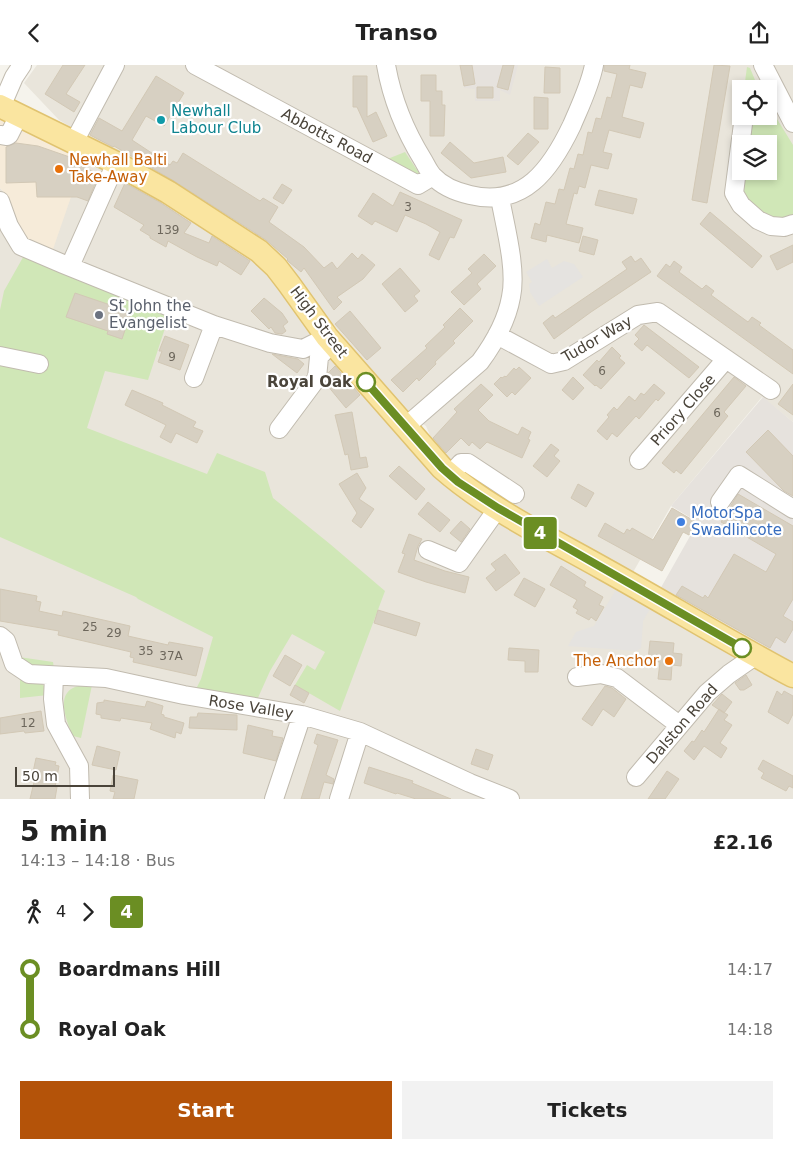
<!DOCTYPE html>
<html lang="en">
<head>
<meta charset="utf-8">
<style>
	body { margin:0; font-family:"DejaVu Sans",sans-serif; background:#f2f2f2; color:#222; height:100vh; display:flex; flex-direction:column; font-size:19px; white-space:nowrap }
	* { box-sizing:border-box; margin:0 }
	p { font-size:16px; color:#767676 }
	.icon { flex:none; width:28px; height:28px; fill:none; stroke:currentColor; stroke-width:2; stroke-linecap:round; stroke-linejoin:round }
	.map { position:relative; height:734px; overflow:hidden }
	.panel { display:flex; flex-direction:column; background:#fff; flex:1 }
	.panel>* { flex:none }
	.badge { padding:0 10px; border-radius:4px; font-size:18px; line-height:32px }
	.buttons { position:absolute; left:732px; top:15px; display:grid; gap:10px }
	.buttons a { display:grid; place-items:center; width:45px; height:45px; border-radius:0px; background:#fff; box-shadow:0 2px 8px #0003; font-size:25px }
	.scale { position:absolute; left:15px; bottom:12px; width:100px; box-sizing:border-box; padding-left:5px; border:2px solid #4a443a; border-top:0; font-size:14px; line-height:18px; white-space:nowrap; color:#4a443a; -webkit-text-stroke:4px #fff; paint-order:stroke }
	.map>.badge { position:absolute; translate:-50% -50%; box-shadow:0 0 0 2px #fff }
	.legs { display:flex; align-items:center; gap:8px; height:55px; padding:0 20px; font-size:16px }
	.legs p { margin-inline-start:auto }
	.headline { display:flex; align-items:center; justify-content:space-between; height:85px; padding:0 20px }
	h1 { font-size:28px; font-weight:800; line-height:38px }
	.button { display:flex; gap:10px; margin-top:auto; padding:10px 20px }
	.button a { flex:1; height:58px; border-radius:0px; background:#b45309; color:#fff; font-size:20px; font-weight:800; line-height:58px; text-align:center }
	.button a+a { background:#f2f2f2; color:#222 }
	ul { padding:0 20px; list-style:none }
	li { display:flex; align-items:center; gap:18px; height:60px; font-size:19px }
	li i { display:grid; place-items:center; width:8px; height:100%; margin:0 6px; background:currentColor }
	li i::after { content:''; width:12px; height:12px; margin:-6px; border:4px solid; border-radius:50%; background:#fff }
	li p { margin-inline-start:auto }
	li:first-child i { background:linear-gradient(#0000 50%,currentColor 0) }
	li:last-child i { background:linear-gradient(currentColor 50%,#0000 0) }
	header { display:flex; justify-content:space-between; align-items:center; height:65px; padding:0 20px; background:#fff; font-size:22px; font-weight:800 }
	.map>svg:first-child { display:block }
	.residential { fill:#e9e5db; fill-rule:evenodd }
	.commercial { fill:#f6ebd9 }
	.industrial { fill:#e6e2dd }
	.green { fill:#d0e7b7 }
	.parking { fill:#e5e3e0 }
	.building { fill:#d7d0c2; stroke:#d2c8b5 }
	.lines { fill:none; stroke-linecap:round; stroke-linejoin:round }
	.minor-casing { stroke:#c1bbaf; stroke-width:20 }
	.major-casing { stroke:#e0c370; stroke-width:25 }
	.minor { stroke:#fff; stroke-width:18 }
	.major { stroke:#fae5a0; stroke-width:22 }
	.line-1-casing { stroke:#fff; stroke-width:11 }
	.line-1 { stroke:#6b8e23; stroke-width:8 }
	.culture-dot { fill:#0f9aa8; stroke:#fff; stroke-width:2 }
	.food-dot { fill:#e8710a; stroke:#fff; stroke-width:2 }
	.worship-dot { fill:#6b7280; stroke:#fff; stroke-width:2 }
	.stop-1-dot { fill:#fff; stroke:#6b8e23; stroke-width:2.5 }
	.shop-dot { fill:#3f7fe0; stroke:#fff; stroke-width:2 }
	.labels { text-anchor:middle; stroke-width:4.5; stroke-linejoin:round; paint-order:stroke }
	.number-label { font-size:12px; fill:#6d675c }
	.culture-label { font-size:15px; fill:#0d838f; stroke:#fff; text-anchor:start }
	.street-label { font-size:15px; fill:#4a443a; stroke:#fff }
	.food-label { font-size:15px; fill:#c56008; stroke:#fff; text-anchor:start }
	.worship-label { font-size:15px; fill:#5b616d; stroke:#fff; text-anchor:start }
	.stop-label { font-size:15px; font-weight:bold; fill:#4a443a; stroke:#fff; text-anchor:end }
	.shop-label { font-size:15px; fill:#366cbe; stroke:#fff; text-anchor:start }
</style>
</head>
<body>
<header><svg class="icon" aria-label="back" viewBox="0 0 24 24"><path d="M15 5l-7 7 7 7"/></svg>Transo<svg class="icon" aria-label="share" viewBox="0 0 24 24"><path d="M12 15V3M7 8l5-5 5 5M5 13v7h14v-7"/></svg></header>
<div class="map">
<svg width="793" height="734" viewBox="0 0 793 734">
	<rect width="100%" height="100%" fill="#f5f3ec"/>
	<!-- residential -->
	<path class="residential" d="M37 0H793V357L762 332 671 441 632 509 484 424 438 389 426 361 405 347 280 194 132 98 59 55 24 18ZM741 24H769V51H741ZM741 79H769V106H741Z
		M87 94 127 112 266 201 400 371 692 566 793 623V734H0V123L7 131 23 171 71 132Z"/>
	<!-- commercial -->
	<path class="commercial" d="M0 52 87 94 71 132 51 190 29 178 23 171 7 131 0 123Z"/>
	<!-- industrial -->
	<path class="industrial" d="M459 0H518L510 30 500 25V36H475V24L464 23Z
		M763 332 793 357V596L792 597H787L659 526 698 457 671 441Z"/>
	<!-- green -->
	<path class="green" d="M747 2 750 3 755 15 751 21 744 24Z
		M769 41 793 80V151C773 160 746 142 741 122 740 117 742 111 743 106H769V79H747L752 51H769Z
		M405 87 421 111 380 97Z
		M26 187 169 251 148 315 105 306 87 363 207 409 217 388 265 407 273 433 330 479 385 526 340 646 295 620 307 600 315 605 325 587 292 569 270 606 257 635 196 624 201 614 213 572 138 534 136 532 0 472V245L4 226Z
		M19 592 53 597 54 604 29 603Z
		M20 613C33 616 45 614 48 630L20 633Z
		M92 620 81 673 73 671C62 647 54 618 92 620Z"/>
	<!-- parking -->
	<path class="parking" d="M547 194 552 203 564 196 574 199 583 212 539 241 530 227 529 219 532 217 526 207Z
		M617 523 651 542 643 556 641 583 636 586 568 581 576 567 594 561Z"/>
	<!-- building -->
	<path class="building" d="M63 0H85L66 29 80 37 74 47 45 29Z
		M460 0H472L475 19 464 21Z
		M503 0H514L508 25 497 22Z
		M604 0H630L629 4 646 8 642 23 630 20 622 52 644 58 640 73 609 65 603 87 612 89 608 104 591 100 585 123 579 121 577 129 574 128 566 159 583 163 579 178 547 170 546 177 531 173 535 158 540 160 546 137 555 139 559 124 564 125 570 103 574 104 578 89 583 90 588 67 592 68 596 53 601 54 607 32 611 33 617 9 604 6Z
		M714 0 730 1 707 138 692 135Z
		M545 2 560 3V28H544Z
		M421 10H436V26H442V40H445L444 71H430V36H421Z
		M156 11 184 28 164 61 146 51 132 75 170 100 173 96 177 98 183 88 260 136 263 133 278 142 269 157 304 182 324 203 332 197 337 204 352 188 358 194 362 189 375 200 363 214 337 232 342 237 334 245 304 203 301 207 289 197 287 195 288 194 266 175 174 116 114 81 113 82 90 70 99 53 122 66Z
		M353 11H367V52L376 47 387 71 373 77 357 42H353Z
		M477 22H493V33H477Z
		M534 32 548 33V64H534Z
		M528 68 539 77 518 100 507 91Z
		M450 77 474 98 503 92 506 107 471 113 441 88Z
		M16 78 38 81 84 97H85L83 102 99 109 88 136 77 132H37L36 117 6 118V82Z
		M125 118 161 138 191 158 184 168 209 178 212 171 250 196 241 210 219 196 217 201 197 192 168 176 166 182 150 173V171L140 165 144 160 114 142Z
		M282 119 292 125 283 139 273 133Z
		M599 125 637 134 633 149 595 140Z
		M400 127 462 155 454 173 450 172 439 195 429 190 440 167 426 159 405 150 397 167 375 156 372 160 358 151 373 128 393 141Z
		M710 147 762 191 752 203 700 159Z
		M583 171 598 175 594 190 579 186Z
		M793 180V197L777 205 770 191Z
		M484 189 496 201 477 219 481 224 464 240 451 227 472 208 468 204Z
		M631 191 635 197 641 193 651 207 591 247 554 274 543 258 553 250 555 253 627 204 622 197Z
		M674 196 682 202 679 207 702 224 706 220 714 226 711 230 748 257 752 252 761 258 759 260 793 285V309L657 211 666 199 670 202Z
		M400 203 420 226 414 231 418 236 405 247 382 219Z
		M75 228 131 247 122 274 107 269 108 266 66 252Z
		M264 233 282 248 288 257 283 261 286 266 282 269 275 268 271 262 269 264 251 246Z
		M460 243 473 256 453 276 455 278 435 297 436 299 419 316 417 313 403 327 391 315 427 283 425 281 445 262 443 260Z
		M350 246 381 283 367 295 335 259Z
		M644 260 699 302 689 313 647 280 642 286 634 279 639 274 635 270Z
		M165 271 189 280 180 305 158 297 162 286H159Z
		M612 282 621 291 619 293 625 298 601 324 596 320 595 321 583 310 597 295 599 297Z
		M272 289 298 294 304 299 297 308Z
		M335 301 360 330 346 343 327 320 334 313 328 308Z
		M519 302 531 313 515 330 512 327 507 332 494 319 501 312 502 313 505 311 506 312 514 303 516 305Z
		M573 312 584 323 573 335 562 325Z
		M734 312 746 321 724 347 728 351 681 409 676 405 674 408 662 398Z
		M481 319 493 330 478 345 489 356 518 370 522 362 531 367 528 374 530 375 522 393 487 377 480 384 472 377 469 381 461 373 446 388 433 373 457 347 454 344Z
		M654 319 665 328 658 336 656 334 639 354 636 351 617 372 612 368 607 375 597 366 609 352 607 350 614 342 617 345 629 331 635 336 641 328 644 330Z
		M793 319V350L778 339Z
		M132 325 163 338 162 340 196 357 193 362 203 366 197 378 176 368 171 378 160 372 166 360 125 340Z
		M352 347 360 393 366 392 368 402 351 405 348 389 345 390 335 350Z
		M768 365 793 391V431L784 426 746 387Z
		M551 379 559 385 554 391 560 396 547 412 533 401Z
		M399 401 425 424 416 435 389 411Z
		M357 408 366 423 359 434 374 444 361 463 352 456 357 448 339 419Z
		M578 419 594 428 586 442 571 433Z
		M738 429 793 461V534L783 551 793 557V564L785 578 776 572 770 583 676 530 682 521 703 533 705 530 708 533 734 489 766 507 776 489 721 457Z
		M428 437 450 455 440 467 418 449Z
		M672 443 696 457 689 470 683 467 662 506 598 471 605 458 624 469 627 464 630 466 632 463 653 475Z
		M461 456 470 464 461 477 450 468Z
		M409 469 422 474 418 481 414 495 445 506 469 512 465 528 426 517 398 507 405 489 402 488Z
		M505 489 520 508 496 526 486 513 496 505 491 499Z
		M561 501 586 517 584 521 603 532 599 540 604 542 596 556 591 552 589 555 576 548 578 545 573 542 577 535 550 520Z
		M524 513 545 524 535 542 514 530Z
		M0 524 37 531 36 536 41 537 39 546 62 551 63 546 130 561 128 571 168 580 169 577 203 583 196 611 133 597 134 593 130 592 131 587 58 570 59 566 0 556Z
		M378 545 420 558 416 571 374 558Z
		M650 576 674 578 673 588 682 589 681 601 672 600 671 615 658 614 660 597 648 595Z
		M509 583 539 585 538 607H525V596L508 595Z
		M285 590 302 600 290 621 273 611Z
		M746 610 752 620 744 625H740L735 618Z
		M295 620 309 628 304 638 290 630Z
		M605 621 612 623 626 634 614 652 603 644 592 661 582 654Z
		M777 626 782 630 784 626 793 631V649L788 659 768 647Z
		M722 629 732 637 724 648 712 640Z
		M104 635 145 642 147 636 163 641 161 649 164 650V652L184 658 181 669 176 667 175 673 150 664 152 658 121 653 120 656 101 653V650L96 649 97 638 104 637Z
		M719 644 728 650 724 655 732 660 720 678 727 683 721 693 704 681 694 695 684 686 692 676 694 677 702 665 704 667Z
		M41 646 44 666 25 668 24 666 0 669V653Z
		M198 648 237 650V665L189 663 190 652H197Z
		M248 660 273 666 272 671 283 673 276 696 243 688Z
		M317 669 338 675 326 710 334 714 333 719 324 717 319 734H301L318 680 314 678Z
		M97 681 120 687 116 705 92 700Z
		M476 684 493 690 488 705 471 699Z
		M36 693 56 697 55 700 59 701 55 722H57L55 734H30L35 713 32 712Z
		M763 695 793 711V723L789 721 786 726 761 713 764 708 758 704Z
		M369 702 413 716 412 718 451 734H416L397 728 396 729 364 718Z
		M667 706 679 714 665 734H648Z
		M113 710 138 715 134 734H113L115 727 110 726Z"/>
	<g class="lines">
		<defs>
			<path id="minor" d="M195 0 418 120 433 111
				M386 0C392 34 405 66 423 95 426 100 429 107 433 111 442 121 457 127 470 130 524 143 551 104 572 60 580 41 590 21 594 0
				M763 0 793 58
				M1 42 14 12 22 0
				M744 51 734 128 741 140 758 155 771 161 784 162 793 159
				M0 70 7 71 9 70 19 50
				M74 77 115 0
				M0 136 9 161 21 181 63 199 214 260 270 278 303 284 327 272
				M70 201 116 98
				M497 270 551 299 564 296 638 250 658 247 771 325
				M0 291 39 299
				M194 313 214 260
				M405 362 480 297C494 278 507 255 511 232 517 204 505 161 500 133
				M279 364 317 313 319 292 332 278
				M639 395 726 294
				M450 410 461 398H468L515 429
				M720 437 739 410 793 444
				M428 485 459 498 498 443
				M0 571 6 576 14 599 29 609 106 613 184 630 302 650 360 667 470 718 510 734
				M54 611 53 634 56 659 79 701 80 734
				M577 612 601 609 617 613 679 660
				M636 712 707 628 729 609 755 591
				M274 734 302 650
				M339 734 360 667"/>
			<path id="major" d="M0 41 116 98 168 127 259 186 276 202 289 219 327 272 442 403C487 443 551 474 604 504 667 539 729 577 793 611"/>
		</defs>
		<!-- minor casing -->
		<use href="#minor" class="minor-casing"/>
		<!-- major casing -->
		<use href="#major" class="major-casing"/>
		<!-- minor -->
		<use href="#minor" class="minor"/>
		<!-- major -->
		<use href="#major" class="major"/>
	</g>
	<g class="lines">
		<defs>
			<path id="line-1" d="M366 317 442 403 458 417 498 443 742 583"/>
		</defs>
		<!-- line-1 casing -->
		<use href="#line-1" class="line-1-casing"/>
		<!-- line-1 -->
		<use href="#line-1" class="line-1"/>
	</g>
	<!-- markers -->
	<circle class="culture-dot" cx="161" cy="55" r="5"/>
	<g class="food-dot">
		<circle cx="59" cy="104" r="5"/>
		<circle cx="669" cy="596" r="5"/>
	</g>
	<circle class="worship-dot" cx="99" cy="250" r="5"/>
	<g class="stop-1-dot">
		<circle cx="366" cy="317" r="9"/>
		<circle cx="742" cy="583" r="9"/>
	</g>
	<circle class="shop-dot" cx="681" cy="457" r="5"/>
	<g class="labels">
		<!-- number labels -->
		<g class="number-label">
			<text x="408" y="146">3</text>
			<text x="168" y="169">139</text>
			<text x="172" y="296">9</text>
			<text x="602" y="310">6</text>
			<text x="717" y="352">6</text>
			<text x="90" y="566">25</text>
			<text x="114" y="572">29</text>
			<text x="146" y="590">35</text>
			<text x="171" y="595">37A</text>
			<text x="28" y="662">12</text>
		</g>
		<!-- culture labels -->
		<g class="culture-label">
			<text x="171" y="51">Newhall<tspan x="171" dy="17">Labour Club</tspan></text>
		</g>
		<!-- street labels -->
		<g class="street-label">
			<text transform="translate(327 71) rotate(28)" y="5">Abbotts Road</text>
			<text transform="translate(319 257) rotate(53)" y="5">High Street</text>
			<text transform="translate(597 274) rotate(-30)" y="5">Tudor Way</text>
			<text transform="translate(683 345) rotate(-49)" y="5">Priory Close</text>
			<text transform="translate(251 642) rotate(9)" y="5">Rose Valley</text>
			<text transform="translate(682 659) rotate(-49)" y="5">Dalston Road</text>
		</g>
		<!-- food labels -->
		<g class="food-label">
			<text x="69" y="100">Newhall Balti<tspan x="69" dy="17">Take-Away</tspan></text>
			<text x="659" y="601" text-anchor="end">The Anchor</text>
		</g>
		<!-- worship labels -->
		<g class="worship-label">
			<text x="109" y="246">St John the<tspan x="109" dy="17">Evangelist</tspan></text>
		</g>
		<!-- stop labels -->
		<g class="stop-label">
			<text x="352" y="322">Royal Oak</text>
		</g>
		<!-- shop labels -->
		<g class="shop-label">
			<text x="691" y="453">MotorSpa<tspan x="691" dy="17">Swadlincote</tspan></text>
		</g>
	</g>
</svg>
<div class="buttons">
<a><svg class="icon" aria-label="locate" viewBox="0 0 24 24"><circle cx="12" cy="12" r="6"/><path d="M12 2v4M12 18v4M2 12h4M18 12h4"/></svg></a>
<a><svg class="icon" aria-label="layers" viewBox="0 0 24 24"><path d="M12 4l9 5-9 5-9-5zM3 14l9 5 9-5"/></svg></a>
</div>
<div class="scale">50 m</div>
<b class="badge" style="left:540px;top:468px;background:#6b8e23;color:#fff">4</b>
</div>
<section class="panel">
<div class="headline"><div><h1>5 min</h1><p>14:13 – 14:18 · Bus</p></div><b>£2.16</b></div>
<div class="legs"><svg class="icon" aria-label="walk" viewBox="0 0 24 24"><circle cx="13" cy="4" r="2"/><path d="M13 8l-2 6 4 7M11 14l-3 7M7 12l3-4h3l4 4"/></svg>4<svg class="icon" aria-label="forward" viewBox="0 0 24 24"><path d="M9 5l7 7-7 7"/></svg><b class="badge" style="background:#6b8e23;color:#fff">4</b></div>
<ul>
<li><i style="color:#6b8e23"></i><b>Boardmans Hill</b><p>14:17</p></li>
<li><i style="color:#6b8e23"></i><b>Royal Oak</b><p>14:18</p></li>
</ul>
<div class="button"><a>Start</a><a>Tickets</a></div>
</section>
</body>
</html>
